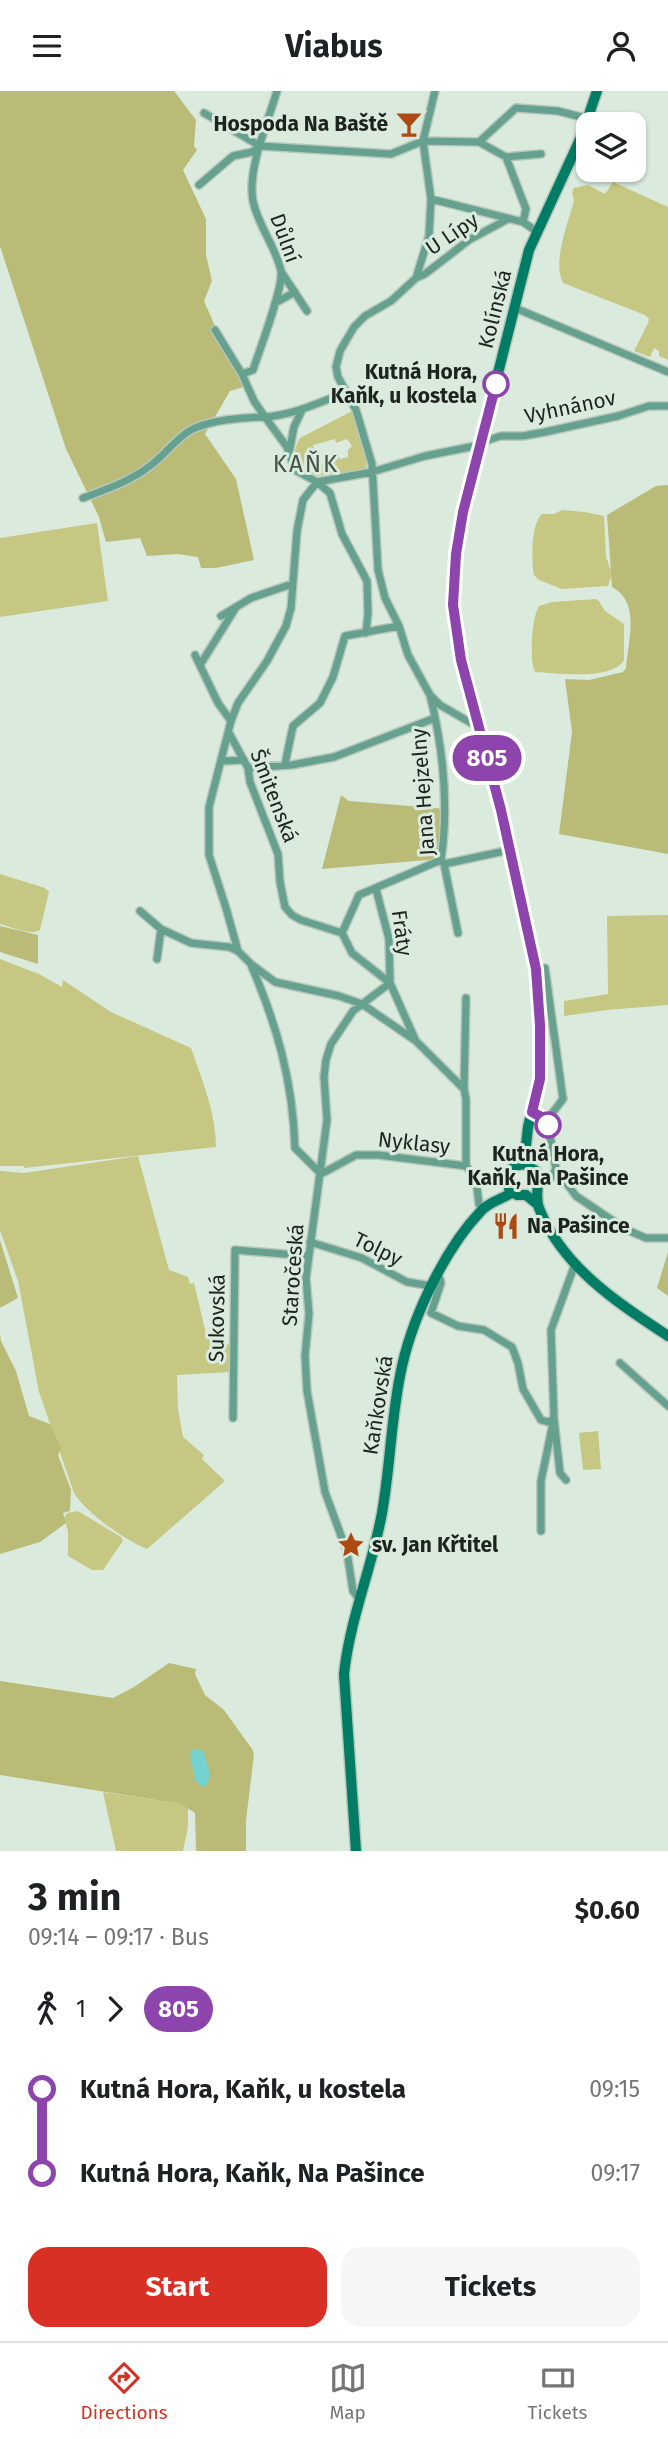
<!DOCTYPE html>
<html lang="en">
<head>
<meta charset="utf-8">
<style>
	body { margin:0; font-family:"Fira Sans",sans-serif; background:#f6f6f6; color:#202124; height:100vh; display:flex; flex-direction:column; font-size:26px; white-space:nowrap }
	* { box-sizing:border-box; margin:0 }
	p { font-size:23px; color:#757577 }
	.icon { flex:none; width:38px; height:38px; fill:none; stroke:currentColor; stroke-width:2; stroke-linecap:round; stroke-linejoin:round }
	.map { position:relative; height:1760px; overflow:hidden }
	.side { display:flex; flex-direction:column; background:#fff; flex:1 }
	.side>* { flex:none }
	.badge { padding:0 14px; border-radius:23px; font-size:24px; line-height:46px }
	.fabs { position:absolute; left:576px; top:21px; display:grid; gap:14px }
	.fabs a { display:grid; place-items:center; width:70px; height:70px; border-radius:14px; background:#fff; box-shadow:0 2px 5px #0004; font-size:35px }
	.map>.badge { position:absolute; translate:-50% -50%; box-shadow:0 0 0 4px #fff }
	.legs { display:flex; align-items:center; gap:10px; height:77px; padding:0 28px; font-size:23px }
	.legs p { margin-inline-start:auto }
	.summary { display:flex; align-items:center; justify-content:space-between; height:119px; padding:0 28px }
	h1 { font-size:38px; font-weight:700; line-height:52px }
	.cta { display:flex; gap:14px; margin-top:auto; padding:14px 28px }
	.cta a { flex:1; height:80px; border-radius:21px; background:#d93025; color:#fff; font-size:28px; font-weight:700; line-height:80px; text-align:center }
	.cta a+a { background:#f6f6f6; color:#202124 }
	ul { padding:0 28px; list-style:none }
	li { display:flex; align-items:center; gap:24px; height:84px; font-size:26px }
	li i { display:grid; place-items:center; width:10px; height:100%; margin:0 9px; background:currentColor }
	li i::after { content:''; width:18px; height:18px; margin:-9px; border:5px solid; border-radius:50%; background:#fff }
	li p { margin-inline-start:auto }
	li:first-child i { background:linear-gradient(#0000 50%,currentColor 0) }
	li:last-child i { background:linear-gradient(currentColor 50%,#0000 0) }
	header { display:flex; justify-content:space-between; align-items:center; height:91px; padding:0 28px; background:#fff; font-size:32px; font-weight:700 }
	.menu { display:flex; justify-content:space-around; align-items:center; height:98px; border-top:2px solid #e0e0e0; background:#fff; font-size:19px; color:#757577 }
	.menu a { display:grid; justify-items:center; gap:4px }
	.menu .current { color:#d93025 }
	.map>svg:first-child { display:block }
	.green { fill:#c6c783; fill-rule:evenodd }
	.forest { fill:#babb77 }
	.water { fill:#74d2d0 }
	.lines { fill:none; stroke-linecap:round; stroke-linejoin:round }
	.street-casing { stroke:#b8c7bb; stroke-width:10 }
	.secondary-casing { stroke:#b8c7bb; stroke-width:13 }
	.street { stroke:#66a08e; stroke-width:7 }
	.secondary { stroke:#007d64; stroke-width:10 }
	.line-1-casing { stroke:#fff; stroke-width:16 }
	.line-1 { stroke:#8e44ad; stroke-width:10 }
	.stop-1-dot { fill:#fff; stroke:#8e44ad; stroke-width:3.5 }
	.labels { text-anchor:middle; stroke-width:6; stroke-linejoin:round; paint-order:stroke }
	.poi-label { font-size:21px; font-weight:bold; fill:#1d231e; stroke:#daebde; text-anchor:start }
	.street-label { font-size:21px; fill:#1d231e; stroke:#daebde }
	.stop-label { font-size:21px; font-weight:bold; fill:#1d231e; stroke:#daebde; text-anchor:end }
	.quarter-label { font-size:24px; letter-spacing:2px; fill:#445347; stroke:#daebde }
</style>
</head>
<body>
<header><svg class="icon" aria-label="menu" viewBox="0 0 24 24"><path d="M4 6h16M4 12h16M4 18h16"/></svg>Viabus<svg class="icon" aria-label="person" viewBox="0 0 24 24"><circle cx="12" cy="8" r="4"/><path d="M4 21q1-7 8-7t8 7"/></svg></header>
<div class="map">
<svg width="668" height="1760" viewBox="0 0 668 1760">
	<rect width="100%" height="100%" fill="#daebde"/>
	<!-- green -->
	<path class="green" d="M613 91 668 116V269L659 265V260L654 257 650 266 634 260 648 232 649 228 645 224 563 192C552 171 568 132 574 110L572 102 574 97 588 94 605 103Z
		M352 320 367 368 366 379 344 383 311 385 297 376C294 365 294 356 300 347ZM335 348 336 352 347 348 352 355 348 359V366L340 368 339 365 333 367 334 371 323 375 321 370 317 371 314 368 308 370 307 360 314 358 313 354Z
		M562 419 585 421 604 425 606 465 612 484 608 495 562 498 539 489 534 484C531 470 531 433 542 423H554Z
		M97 432 108 510 0 526V447Z
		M596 508 599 510 605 520 624 533V569C612 590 557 582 535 581 529 570 532 525 539 515L552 511Z
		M0 783 45 797 49 801 40 839C29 845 12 836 0 833Z
		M668 824V914L607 919 564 925V910L608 903 607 825Z
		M0 868 39 883 62 896 63 889 111 921 191 957C202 989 216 1022 216 1056L24 1077V1075H0Z
		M138 1065 169 1179 188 1186 190 1193 194 1192 207 1247 230 1254V1281L177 1284 178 1318 183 1346 204 1364 202 1368 225 1390 147 1458C125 1449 87 1423 74 1402L39 1301 18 1190 0 1139V1080L24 1082Z
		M598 1340 601 1378 583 1379 579 1342Z
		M78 1420 121 1446 123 1450 103 1479H92L68 1465V1440L64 1427 67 1422Z
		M103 1701 181 1713 188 1716V1736L183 1760H116Z"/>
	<!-- forest -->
	<path class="forest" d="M0 0H174L196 29 194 55 197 59 183 79 206 128V164L212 190 204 210 227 262 247 295 230 300 205 343 236 388 254 469 216 477H201L198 466 178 463 147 465 140 447 106 451 99 426 66 358 0 155Z
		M668 394V763L559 743 572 641 565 588 589 589 623 581 626 577C628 550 641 511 612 496L607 424 656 395Z
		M341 704 349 710 446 718 439 768 322 778Z
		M0 835 38 844V873L0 861Z
		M0 1149 18 1207 0 1217Z
		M668 1161V1205L657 1197Z
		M0 1243 1 1250 16 1280 29 1325 50 1333 61 1357 58 1364 71 1399 70 1420 63 1422 66 1432 40 1451 0 1463Z
		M169 1572 196 1578 195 1583 205 1604 224 1619 252 1658 254 1663 246 1730V1760H196L195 1722 181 1713 0 1684V1590L113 1607 134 1596Z"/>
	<!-- water -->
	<path class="water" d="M194 1658 202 1659C207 1670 212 1682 207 1694L202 1696 195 1689 190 1663Z"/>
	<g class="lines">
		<defs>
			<path id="street" d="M435 0 423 50 431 108 429 145 416 187 391 210 365 225 354 236 340 260 336 276 338 286 356 319 372 373 378 479 385 507 399 535 408 564 430 604 440 614 478 636
				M204 22 260 55
				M479 51 516 17 558 20 589 28
				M506 66 526 118 523 131
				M199 94 233 65 252 61 260 55 391 63 423 50 479 51 506 66 541 63
				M431 108 523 131 536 140
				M282 182 307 220
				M416 187 425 183 469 149 508 128
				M275 212 295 201
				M515 217 668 281
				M215 239 242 283 254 310 265 326C294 324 320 311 347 301
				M242 283 253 279C259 260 284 196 281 180 276 156 258 135 253 110 247 78 268 31 277 0
				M289 362 294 336 302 319
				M83 407C107 398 131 390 151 374 165 364 176 347 191 339 209 329 245 326 265 326L287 356 295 379 317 391 372 381 425 365 480 354 488 349 501 345H523L545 341 618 325 649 315H668
				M221 525 251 507 292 493
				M195 564 218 612 231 630
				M200 574 235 518
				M430 604C443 657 449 715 441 769
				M229 642 248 677 250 691 278 763 280 791 285 816 292 824 301 829 342 842 352 862 390 892
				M223 670 244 669
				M285 673 293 635 320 612 333 586 345 545 399 535
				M248 677 292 674 334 666 435 627
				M441 769 444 773 510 759
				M444 773 458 842
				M376 798 389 848 390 892 415 948
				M140 820 161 838 191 852 229 856 238 860 251 873 275 891 339 905 362 913 416 950 464 998 466 1008V1075L476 1088 479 1113 483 1118
				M342 842 359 804 441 769
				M238 860 226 817 209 764V716L231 630 238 612 267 570 286 535 291 517 297 440 303 409 317 391 330 402 342 443 367 490 368 522 366 542
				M157 868 161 838
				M251 874C277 934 293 991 295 1057L320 1082
				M545 877 563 1008 547 1029
				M464 998 466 907
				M532 1021 547 1029 556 1078 551 1087 538 1092
				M556 1078 576 1105 625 1138 646 1147H668
				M321 1083 356 1064H378L466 1075
				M310 1151 362 1167 407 1191 432 1195
				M438 1182 441 1192 431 1222 458 1235 484 1239 512 1256 518 1272 523 1298 541 1329 548 1331 554 1328
				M620 1272 668 1315
				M233 1327 235 1159 308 1165
				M566 1389 560 1382 554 1328 551 1239 575 1173
				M541 1440V1390L553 1332
				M359 1508 353 1500 347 1461 325 1401 307 1300 305 1265 309 1223 306 1187 327 1029 324 986 326 969 331 953 353 920 390 892"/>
			<path id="secondary" d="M524 1073 528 1036 540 988 539 903 523 814 501 719 455 538C452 498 456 460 463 421L529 159 582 44 597 0
				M537 1113 526 1104H517L509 1098 508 1083 514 1075 524 1073 536 1080C541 1092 534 1104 539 1117 562 1176 618 1212 668 1245
				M356 1760 344 1583C350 1527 372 1477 382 1422 390 1377 391 1330 400 1285 410 1231 443 1160 481 1120 490 1110 503 1108 513 1101"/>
		</defs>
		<!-- street casing -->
		<use href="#street" class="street-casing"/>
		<!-- secondary casing -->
		<use href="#secondary" class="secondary-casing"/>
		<!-- street -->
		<use href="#street" class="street"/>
		<!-- secondary -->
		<use href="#secondary" class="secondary"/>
	</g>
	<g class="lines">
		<defs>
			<path id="line-1" d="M496 293 463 421 456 463 453 514 461 569 501 719 536 878 540 934V988L532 1021 547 1029 548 1034"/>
		</defs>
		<!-- line-1 casing -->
		<use href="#line-1" class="line-1-casing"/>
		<!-- line-1 -->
		<use href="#line-1" class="line-1"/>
	</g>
	<!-- icons -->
	<defs>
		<symbol id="bar-bare" viewBox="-9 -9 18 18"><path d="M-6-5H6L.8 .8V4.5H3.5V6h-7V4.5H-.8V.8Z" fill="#ad4a11" stroke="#daebde" stroke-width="2.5" paint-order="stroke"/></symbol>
		<symbol id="restaurant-bare" viewBox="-9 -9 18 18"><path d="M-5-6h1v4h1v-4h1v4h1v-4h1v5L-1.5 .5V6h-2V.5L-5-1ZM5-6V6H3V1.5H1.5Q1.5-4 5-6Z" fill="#ad4a11" stroke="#daebde" stroke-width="2.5" paint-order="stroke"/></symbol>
		<symbol id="sight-bare" viewBox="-9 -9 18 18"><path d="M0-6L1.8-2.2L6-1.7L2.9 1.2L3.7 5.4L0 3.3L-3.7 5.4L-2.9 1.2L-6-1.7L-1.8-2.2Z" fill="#ad4a11" stroke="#daebde" stroke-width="2.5" paint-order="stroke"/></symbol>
	</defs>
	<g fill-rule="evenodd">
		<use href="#bar-bare" x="390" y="14" width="38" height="38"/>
		<use href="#restaurant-bare" x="487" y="1116" width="38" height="38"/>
		<use href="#sight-bare" x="332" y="1435" width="38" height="38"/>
	</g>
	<!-- markers -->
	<g class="stop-1-dot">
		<circle cx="496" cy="293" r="12"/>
		<circle cx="548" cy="1034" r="12"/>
	</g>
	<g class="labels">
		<!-- poi labels -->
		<g class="poi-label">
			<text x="388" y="40" text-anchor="end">Hospoda Na Baště</text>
			<text x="527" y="1142">Na Pašince</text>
			<text x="372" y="1461">sv. Jan Křtitel</text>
		</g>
		<!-- street labels -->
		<g class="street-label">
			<text transform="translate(452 143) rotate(-34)" y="7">U Lípy</text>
			<text transform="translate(285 147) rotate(70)" y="7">Důlní</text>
			<text transform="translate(495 218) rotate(-76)" y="7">Kolínská</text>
			<text transform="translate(570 316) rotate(-12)" y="7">Vyhnánov</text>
			<text transform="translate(423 701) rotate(-94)" y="7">Jana Hejzelny</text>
			<text transform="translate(274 705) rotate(69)" y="7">Šmitenská</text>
			<text transform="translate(402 842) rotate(82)" y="7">Fráty</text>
			<text transform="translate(414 1052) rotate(6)" y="7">Nyklasy</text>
			<text transform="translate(378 1158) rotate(26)" y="7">Tolpy</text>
			<text transform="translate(293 1184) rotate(-86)" y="7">Staročeská</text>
			<text transform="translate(217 1227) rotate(-89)" y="7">Sukovská</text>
			<text transform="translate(378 1314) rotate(-81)" y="7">Kaňkovská</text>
		</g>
		<!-- stop labels -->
		<g class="stop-label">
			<text x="477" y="288">Kutná Hora,<tspan x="477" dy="24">Kaňk, u kostela</tspan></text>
			<text x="548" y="1070" text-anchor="middle">Kutná Hora,<tspan x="548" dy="24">Kaňk, Na Pašince</tspan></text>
		</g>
		<!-- quarter labels -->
		<g class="quarter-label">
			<text x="306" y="381">KAŇK</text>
		</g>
	</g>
</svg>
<div class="fabs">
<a><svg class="icon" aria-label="layers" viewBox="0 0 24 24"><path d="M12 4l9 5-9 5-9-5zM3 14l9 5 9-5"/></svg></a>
</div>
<b class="badge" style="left:487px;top:667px;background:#8e44ad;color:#fff">805</b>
</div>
<section class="side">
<div class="summary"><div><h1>3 min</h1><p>09:14 – 09:17 · Bus</p></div><b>$0.60</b></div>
<div class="legs"><svg class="icon" aria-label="walk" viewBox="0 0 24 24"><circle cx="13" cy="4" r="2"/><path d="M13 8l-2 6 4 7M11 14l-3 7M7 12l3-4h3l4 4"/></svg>1<svg class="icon" aria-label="forward" viewBox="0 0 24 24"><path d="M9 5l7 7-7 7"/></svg><b class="badge" style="background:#8e44ad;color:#fff">805</b></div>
<ul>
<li><i style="color:#8e44ad"></i><b>Kutná Hora, Kaňk, u kostela</b><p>09:15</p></li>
<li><i style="color:#8e44ad"></i><b>Kutná Hora, Kaňk, Na Pašince</b><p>09:17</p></li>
</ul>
<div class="cta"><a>Start</a><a>Tickets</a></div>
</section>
<nav class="menu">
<a class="current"><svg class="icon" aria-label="directions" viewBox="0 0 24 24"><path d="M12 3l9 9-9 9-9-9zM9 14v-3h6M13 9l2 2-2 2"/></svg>Directions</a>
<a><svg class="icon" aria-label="map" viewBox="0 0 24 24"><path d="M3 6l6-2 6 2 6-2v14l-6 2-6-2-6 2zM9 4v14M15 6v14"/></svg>Map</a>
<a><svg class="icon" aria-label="tickets" viewBox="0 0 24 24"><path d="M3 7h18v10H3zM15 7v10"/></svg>Tickets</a>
</nav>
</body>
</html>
